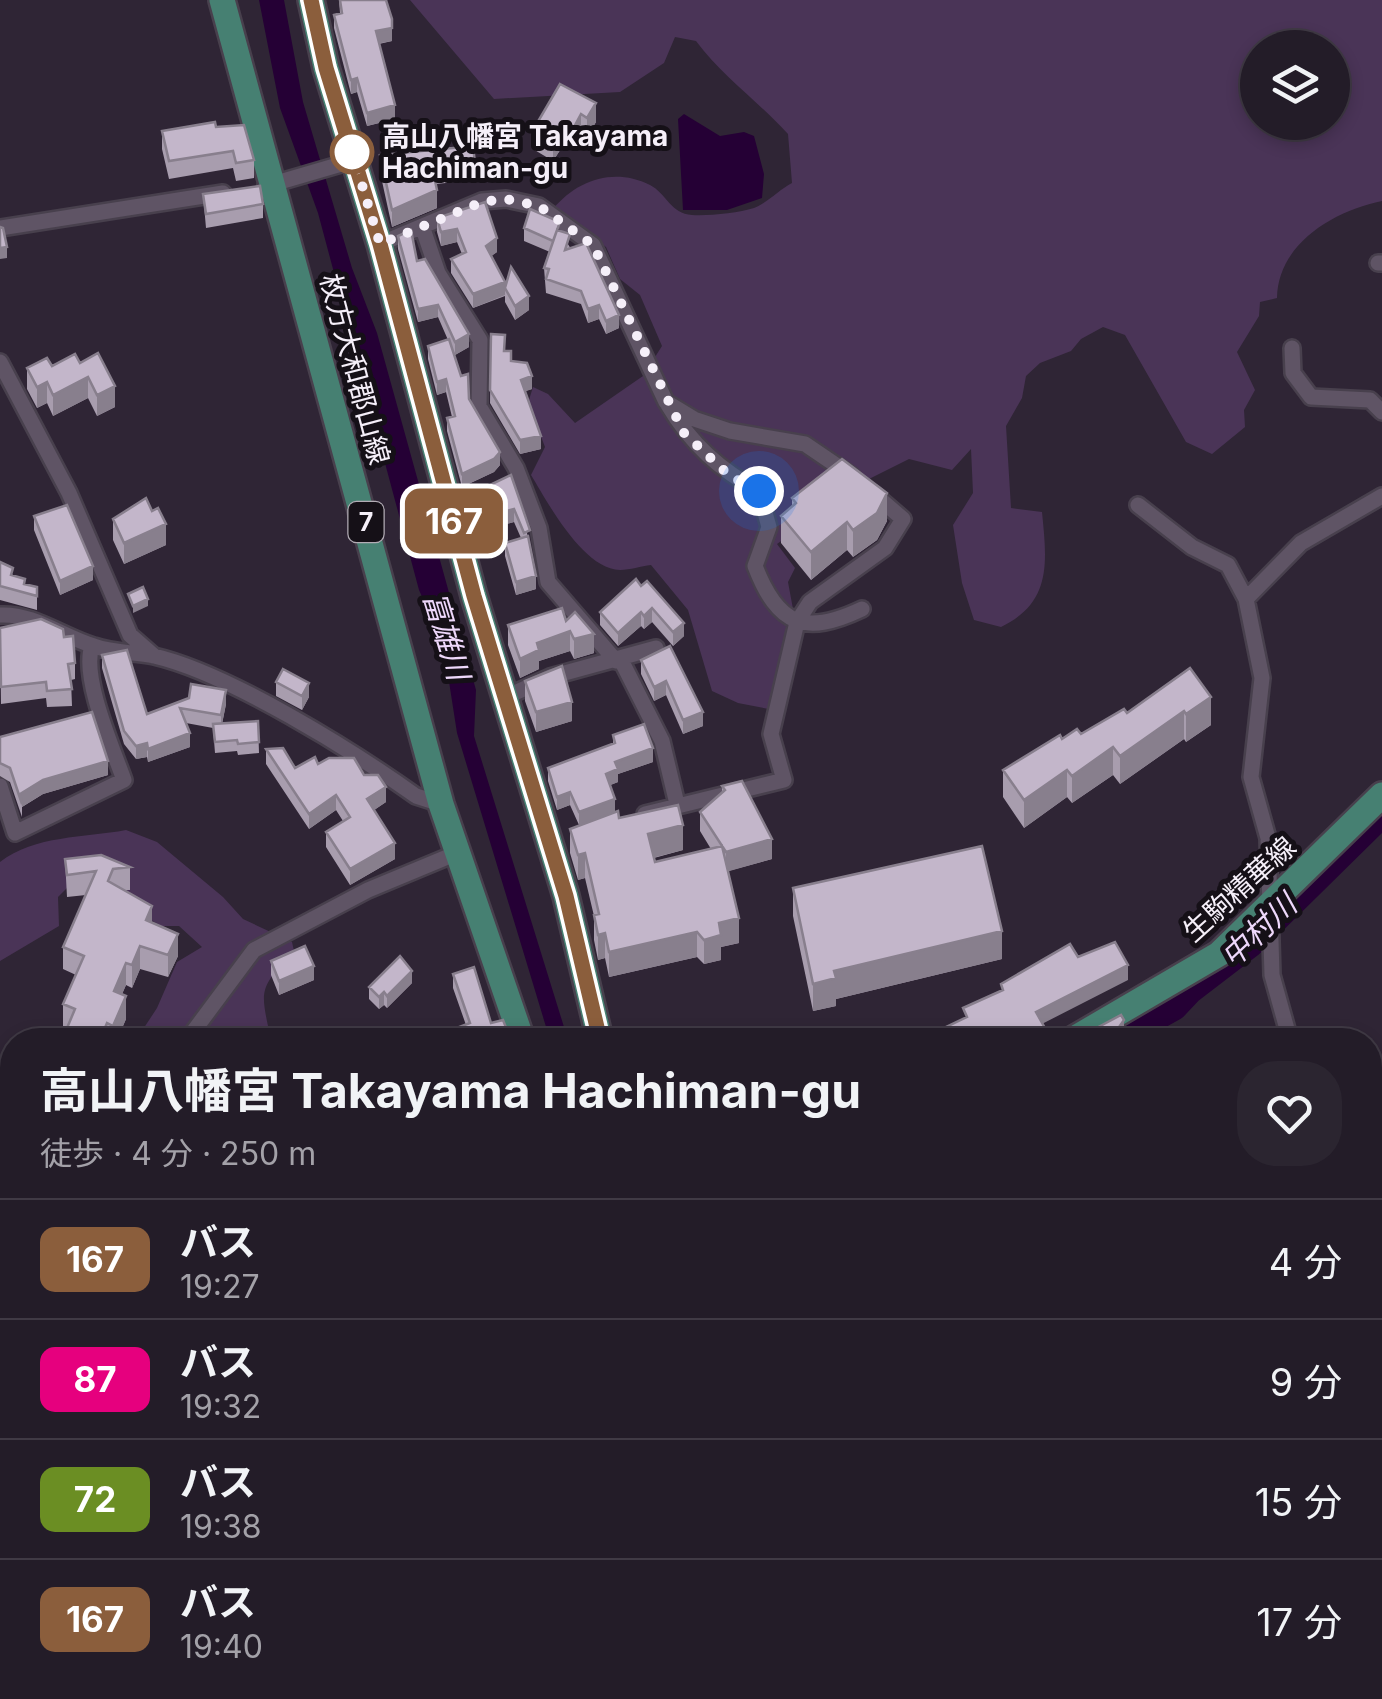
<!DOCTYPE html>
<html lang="ja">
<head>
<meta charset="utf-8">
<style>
	body { margin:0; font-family:Inter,"Noto Sans JP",sans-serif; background:#2b2530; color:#f1f3f6; height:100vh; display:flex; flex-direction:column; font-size:38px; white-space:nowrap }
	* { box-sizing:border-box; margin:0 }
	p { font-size:32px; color:#a3a1a8 }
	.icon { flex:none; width:55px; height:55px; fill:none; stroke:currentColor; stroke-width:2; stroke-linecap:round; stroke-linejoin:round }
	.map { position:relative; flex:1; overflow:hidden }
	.sheet { position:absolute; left:0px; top:1028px; width:1382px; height:672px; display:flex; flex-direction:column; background:#231c28; border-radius:40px 40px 0 0; box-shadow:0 5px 15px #0003,0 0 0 2px #403a45 }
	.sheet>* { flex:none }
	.badge { padding:0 20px; border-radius:15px; font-size:35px; line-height:65px }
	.controls { position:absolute; left:1240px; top:30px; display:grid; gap:20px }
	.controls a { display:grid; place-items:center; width:110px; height:110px; border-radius:50%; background:#231c28; box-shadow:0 5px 15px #0003,0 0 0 2px #403a45; font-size:50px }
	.you { position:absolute; width:50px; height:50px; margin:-25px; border:8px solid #fff; border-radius:50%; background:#1a73e8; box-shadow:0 0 0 15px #1a73e833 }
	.map>.badge { position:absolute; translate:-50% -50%; box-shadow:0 0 0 5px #fff }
	.round { display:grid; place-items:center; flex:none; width:105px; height:105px; border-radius:40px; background:#2b2530 }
	.overview { display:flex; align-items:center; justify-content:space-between; height:170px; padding:0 40px }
	h1 { font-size:48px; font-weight:700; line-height:75px }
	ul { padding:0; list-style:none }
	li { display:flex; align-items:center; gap:30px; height:120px; padding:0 40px; border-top:2px solid #403a45 }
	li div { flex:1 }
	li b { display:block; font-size:38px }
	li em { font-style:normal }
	li .badge { min-width:110px; font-weight:700; text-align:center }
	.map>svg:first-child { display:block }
	.built { fill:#392c41 }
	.green { fill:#4a3457; fill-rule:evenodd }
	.water { fill:#250035 }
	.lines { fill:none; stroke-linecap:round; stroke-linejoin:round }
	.river { stroke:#250035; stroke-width:30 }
	.street-casing { stroke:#48404d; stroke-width:20 }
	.primary-casing { stroke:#48404d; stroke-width:30 }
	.street { stroke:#5f5465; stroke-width:15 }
	.primary { stroke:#468072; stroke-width:25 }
	.wall { fill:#a89dae }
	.shaded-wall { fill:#887f8d }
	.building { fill:#c3b6ca; stroke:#887f8d; stroke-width:2.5 }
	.line-casing { stroke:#fff; stroke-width:22 }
	.line { stroke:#8b5e3c; stroke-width:15 }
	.walk { stroke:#f5eff9; stroke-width:10; stroke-dasharray:0 18 }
	.stop-dot { fill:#fff; stroke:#8b5e3c; stroke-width:5 }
	.labels { text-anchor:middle; stroke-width:10; stroke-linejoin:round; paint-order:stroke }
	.shield { fill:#151017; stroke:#b2acb5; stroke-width:2.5 }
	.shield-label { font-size:25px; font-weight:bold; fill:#f5eff9 }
	.stop-label { font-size:28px; font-weight:bold; fill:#f5eff9; stroke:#151017; text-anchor:start }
	.street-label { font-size:28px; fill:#f5eff9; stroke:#151017 }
	.water-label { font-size:30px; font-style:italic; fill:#eed8fb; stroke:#151017 }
</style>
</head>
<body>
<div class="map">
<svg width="1382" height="1699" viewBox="0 0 1382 1699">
	<rect width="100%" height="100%" fill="#2f2535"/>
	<!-- built -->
	<path class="built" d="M329 1688H598V1699H330Z"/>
	<!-- green -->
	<path class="green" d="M410 0H1382V201C1333 211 1278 244 1277 298L1260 302 1259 316 1237 352 1255 390 1244 410 1245 427 1212 454 1186 442 1125 335 1103 327 1081 339 1071 351 1040 363 1026 376 1022 398 1006 426 1011 508 1042 512C1047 563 1052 602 1001 627L974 620 962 583 953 525 973 493 971 449 952 470 909 459 867 480 777 544 795 568 788 582 793 609 769 709 738 703 712 691 688 610 651 565C641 566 630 570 620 570 583 569 548 503 531 475L545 447 528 403 533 387 548 394 575 423 643 376 662 346 640 295 620 279 606 247 553 209C577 180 614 167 650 185 666 193 671 214 692 215 709 216 738 213 754 208 766 204 780 189 792 183L788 134C758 101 723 77 696 41L675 37 664 63 620 92 494 99ZM1258 48H1332V122H1258Z
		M126 830 157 842 223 897 243 919 292 942 294 951C258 990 260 988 271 1040H136L157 1008 177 962 202 947 179 926H162L75 880 58 897 59 926 0 961V862C35 835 84 838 126 830Z
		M1382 1072V1186L1370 1169V1078Z
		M0 1184 12 1189V1263L0 1279Z
		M1382 1512V1567L1370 1569V1520Z
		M1370 1577 1382 1578V1699H848L845 1688H1370Z
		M12 1627V1688H321V1699H0V1639Z"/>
	<!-- water -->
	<path class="water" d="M259 0H284L303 102 352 268 377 333 476 690 474 736 568 1040H550L457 733 443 643 419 590 318 213 280 108Z
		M684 114 720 136 744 132 754 136 764 174 762 198 727 210H683L678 119Z"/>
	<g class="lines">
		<!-- river -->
		<path class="river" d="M1129 1040 1139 1025 1173 1006 1189 989 1249 943 1382 812"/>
		<defs>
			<path id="street" d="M266 186 355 160
				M422 226 438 273 480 340 479 406 516 468 539 528 548 582 616 661
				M0 228 223 193
				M380 244 482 201 506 199 539 206 593 245 666 402 694 419 730 431 805 444 852 476
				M1378 263H1382
				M1292 348 1293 373 1311 397 1370 400 1382 412
				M0 362 69 493 130 635 154 656
				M668 405C691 444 720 470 759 491L769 527 755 566C778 626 805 636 862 609
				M1138 505 1192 547 1228 565 1246 599
				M0 615C33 613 63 637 94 646 113 653 134 652 154 656 228 673 353 751 416 796L441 804
				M621 660 662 741 677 804
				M506 697 550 677 656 648
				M0 786 15 833 124 780C113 749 81 677 92 646
				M645 814 784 780 771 734 797 622 810 602 885 548 903 519 874 494
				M187 1040 254 950 368 890 457 853
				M1290 1040 1272 975 1268 838 1251 777 1262 678 1246 599 1301 543 1382 496
				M0 1105 12 1110
				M1370 1184 1382 1202
				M1370 1409 1382 1410
				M0 1500 12 1503"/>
			<path id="primary" d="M222 0 441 804 522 1040
				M311 0 326 68 380 244 474 596 566 896 600 1040
				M1072 1040 1219 954 1382 795
				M825 1688 827 1699
				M609 1699V1688"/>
		</defs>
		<!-- street casing -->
		<use href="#street" class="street-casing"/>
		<!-- primary casing -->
		<use href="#primary" class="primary-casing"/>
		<!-- street -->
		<use href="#street" class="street"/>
		<!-- primary -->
		<use href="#primary" class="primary"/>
	</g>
	<!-- wall -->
	<path class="wall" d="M339 0H386L392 41 379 44 395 119 367 126 357 92 351 94 334 28V15L340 13Z
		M560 84 596 122 587 137 581 133 574 146 566 141 553 161 533 149V130Z
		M216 127 254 160V178L236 181 233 168 169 179 162 149V131Z
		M380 155 475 163V180L436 184 437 208 392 227 380 172Z
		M203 194 263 204V218L206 228Z
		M437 218 497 252 491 256 505 287 529 310 515 320 505 302V296L473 308 451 273V259L462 254 457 242 441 246 437 232Z
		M524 228 560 231 619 328 606 334 599 319 588 323 581 304 546 293 544 268 550 252 524 241Z
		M398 236 417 261 469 347 455 355 452 347 469 399 500 465 494 472 462 487 447 431V418L452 417 446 392 437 395 428 359V346L448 340 438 317 418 322 398 249Z
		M491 334 532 389 525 391 541 449 520 454 490 403Z
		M80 363 115 407 97 416 88 398 53 416 47 403 37 408 27 389V368Z
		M511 475 530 544 536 589 516 595 505 556V543L521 538 514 522 488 529 490 547 479 551 467 509V496Z
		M792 498 887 521 877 540 853 557 847 550 811 580 781 543V516L792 506Z
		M34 516 93 580 60 595 34 530Z
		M113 519 166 545 124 564 113 540Z
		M0 562 13 575 25 584 37 587V610L0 600Z
		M641 586 684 636 673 646 652 622 644 629 641 626 618 646 600 625V612Z
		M566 621 594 653 574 659 570 651 539 661V669L520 678 508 645V625Z
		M0 628 64 637 75 663V679L71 680 72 706 47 707 46 698 1 704Z
		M670 646 703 726 683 734 666 695 654 701 641 674V660Z
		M102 655 147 714 189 698 226 704 222 724 258 721 259 753 238 755 237 751 215 753 213 728 186 723 190 747 148 762 147 757 136 759 124 744 102 668Z
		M1190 668 1211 725 1186 742 1184 739 1120 784 1113 775 1072 803 1067 797 1024 828 1003 797V770L1062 739 1081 734 1127 713Z
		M525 681 572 721 536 732 525 701Z
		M276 682 309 697 302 710 276 696Z
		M613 735 653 762 618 774V782L610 785 615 812 619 818 683 850 654 858 655 862 711 849 700 831V812L722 792V786L772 859 728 871 739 943 721 947V960L704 964 697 957 609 977 605 958 598 960 594 940V916L585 878 578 880 570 853V829L579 825 570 805 557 810 548 781V768L613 744Z
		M0 737 108 775 43 794 22 807V817L10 782 0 776Z
		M266 749 295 768 318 764 364 775 386 802 374 810 395 859 350 885 326 847V832L343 821 336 810 309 829 266 764Z
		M65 859 130 867V890H124L178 956 168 977 140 969 132 988 126 985 122 994 126 1019 117 1040H62L67 1028 63 1027V1004L76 975 63 969V947L86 895 67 897Z
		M793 888 1002 959 836 999V1006L813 1011 793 916Z
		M271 961 314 980 279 995 271 975Z
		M453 974 491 1023 509 1040 466 1025 453 988Z
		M412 983 387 1008 384 1005 379 1009 369 999V987Z
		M1370 1336 1382 1339V1381L1370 1378Z
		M331 1688H412V1699H331Z"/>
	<!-- shaded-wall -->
	<path class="shaded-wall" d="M392 28V41L376 44V31Z
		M357 78V92L351 94V80Z
		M596 103V122L587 137V118Z
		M395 105V119L367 126V113Z
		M581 114V133L574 146V127Z
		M566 122V141L553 161V142Z
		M437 190V208L392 227V210Z
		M457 229V242L441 246V232Z
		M497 238V252L486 260V246Z
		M7 247V258L0 259V248Z
		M505 282V295L473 308V294Z
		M529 296V310L515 320V306Z
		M438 305V317L418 322V309Z
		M599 305V319L588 323V309Z
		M619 315V328L606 334V321Z
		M469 334V347L455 355V342Z
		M532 376V389L521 393V380Z
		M88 377V398L53 416V395Z
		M446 379V392L437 395V382Z
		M47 382V403L37 408V387Z
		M115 386V407L97 416V395Z
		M541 436V449L520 454V440Z
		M500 452V465L494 472 462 487V474Z
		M887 493V521L877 540 853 557V530Z
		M514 509V522L485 530V517Z
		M847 522V550L811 580V552Z
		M166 524V545L124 564V543Z
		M490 534V547L479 551V538Z
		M93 566V580L60 595V581Z
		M536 576V589L516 595V582Z
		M148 599V606L133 613V606Z
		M652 608V622L644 629V616Z
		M641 612V626L618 646V633Z
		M684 623V636L673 646V632Z
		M570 631V651L539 661V669L520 678V659L537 643Z
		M594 634V653L574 659V639Z
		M666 681V695L654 701V687Z
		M309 683V697L302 710V696Z
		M226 690V704L221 729V715Z
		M1211 697V725L1186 742V714Z
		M572 702V721L536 732V712Z
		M1184 711V739L1120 784V756Z
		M703 712V726L683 734V720Z
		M190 733V747L148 762V749Z
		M147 743V757L136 759V746Z
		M1113 747V775L1072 803V776Z
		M653 748V762L618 774V782L606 787V774L615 762Z
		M108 761V775L43 794 22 807 20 794 43 780Z
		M1067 770V797L1024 828V800Z
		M386 787V802L367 815V799Z
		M570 792V805L557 810V797Z
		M336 795V810L309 829V814Z
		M615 799V813L579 825V812Z
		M683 825V850L648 859V834Z
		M772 839V859L726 872V852Z
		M395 843V859L350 885V869Z
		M585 853V878L578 880V855Z
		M152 906V929L146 920Z
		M739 918V943L721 947V960L704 964V940L719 923Z
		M1002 931V959L836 999V1006L813 1011V984L834 971Z
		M697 932V957L609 977V952Z
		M605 933V958L598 960V935Z
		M178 934V956L168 977V955Z
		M140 946V969L132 988V965Z
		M126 963V985L114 1013V991Z
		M1128 965V980L1036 1027V1012Z
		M314 966V980L279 995V981Z
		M412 971V983L387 1008V996Z
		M384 992V1005L379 1009V997Z
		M126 996V1019L117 1040H113V1026Z
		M1124 1020V1036L1121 1040H1110Z
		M107 1023V1040H100Z
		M1046 1030V1040H1028Z"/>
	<!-- building -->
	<path class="building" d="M340 0H386L392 19V28L376 31 395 105 367 113 357 78 351 80 334 15 342 13Z
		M560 84 596 103 587 118 581 114 574 127 566 122 553 142 533 130Z
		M215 122 216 127 244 125 254 160 236 163 233 151 169 161 162 131Z
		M473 146 475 163 432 167 437 190 392 210 380 155Z
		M260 186 263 204 206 214 203 194Z
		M485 202 497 238 486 246 505 282 473 294 451 259 466 252 457 229 441 232 437 218Z
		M530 209 560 222 553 241 524 228Z
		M0 227 3 228 7 247 0 248Z
		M411 230 417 261 425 259 469 334 455 342 438 305 418 309 398 236Z
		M557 230 570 234 565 250 586 243 619 315 606 321 599 305 588 309 581 291 546 279 549 269 544 268Z
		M511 267 529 296 515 306 505 288Z
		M491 334 505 335 504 351H511V361L527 363 532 376 521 380 541 436 520 440 490 390Z
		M449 339 461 376 468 374 469 399 500 452 494 459 462 474 447 418 455 416 446 379 437 382 428 346Z
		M98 353 115 386 97 395 88 377 53 395 47 382 37 387 27 368 47 358 52 366 75 354 80 363Z
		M842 459 887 493 877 513 853 530 847 522 811 552 781 516 796 503 792 498Z
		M511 475 530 530 524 533 514 509 485 517 490 534 479 538 467 496Z
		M146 498 152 511 158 508 166 524 124 543 113 519Z
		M67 505 93 566 60 581 34 516Z
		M528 536 536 576 516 582 505 543Z
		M0 562 13 568 11 575 25 579 24 584 37 587V596L0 586Z
		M636 579 641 586 647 581 684 623 673 632 652 608 644 616 641 612 618 633 600 612Z
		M143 587 148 599 133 606 128 594Z
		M562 608 566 621 575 612 594 634 574 639 570 631 537 643 539 650 520 659 508 625Z
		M41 619 63 629 64 637 73 636 75 663 68 664 72 689 47 691 46 682 1 687 0 628Z
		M670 646 703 712 683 720 666 681 654 687 641 660Z
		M127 650 147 714 189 698 191 684 226 690 221 715 180 708 190 733 148 749 147 743 136 746 124 731 102 655Z
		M562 666 572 702 536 712 525 681Z
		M1190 668 1211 697 1186 714 1184 711 1120 756 1113 747 1072 776 1067 770 1024 800 1003 770 1060 735 1062 739 1077 729 1081 734 1124 709 1127 713Z
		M283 669 309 683 302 696 276 682Z
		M92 712 108 761 43 780 20 794 22 804 10 768 0 763V737Z
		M258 721 259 742 238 744 237 740 215 742 213 724Z
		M644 724 653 748 615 762 618 769 606 774 615 799 579 812 570 792 557 797 548 768 615 743 613 735Z
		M283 748 295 768 315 757 318 764 329 758H354L364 775H378L386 787 367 799 395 843 350 869 326 832 350 817 336 795 309 814 266 749Z
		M742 781 772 839 726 852 700 812 725 790 722 786Z
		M678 805 683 825 648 834 655 862 722 846 739 918 719 923 721 935 704 940 697 932 609 952 605 933 598 935 594 915 599 914 585 853 578 855 570 829 618 811 619 818Z
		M982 846 1002 931 834 971 836 978 813 984 793 888Z
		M101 855 130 867 113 869 108 881 152 906 146 920 178 934 168 955 140 946 132 965 126 963 114 991 126 996 113 1026 107 1023 100 1040H62L75 1009 63 1004 84 956 63 947 96 871 67 875 65 859Z
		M1115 942 1128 965 1036 1012 1046 1030 1028 1040H929L927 1036 967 1017 963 1008 1003 990 1001 984 1070 944 1078 957Z
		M305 946 314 966 279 981 271 961Z
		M400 956 412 971 387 996 384 992 379 997 369 987Z
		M474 967 491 1023 503 1020 509 1035 494 1040H425L470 1023 453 974Z
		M1121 1015 1124 1020 1110 1040H1074Z
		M1370 1336 1382 1339V1365L1370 1362Z
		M338 1688H392V1699H338Z
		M581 1688H594V1699H581Z"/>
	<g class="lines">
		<defs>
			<path id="line" d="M311 0 326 68 380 244 474 596 566 896 600 1040"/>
		</defs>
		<!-- line casing -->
		<use href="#line" class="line-casing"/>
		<!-- line -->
		<use href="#line" class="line"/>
		<!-- walk -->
		<path class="walk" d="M352 152 380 244 482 202 506 199 539 206 593 245 684 433 730 476 759 491"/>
	</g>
	<!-- markers -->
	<circle class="stop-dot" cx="352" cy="152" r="20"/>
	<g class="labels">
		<!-- shield labels -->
		<rect class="shield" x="348.5" y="502" width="35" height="40" rx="8"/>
		<g class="shield-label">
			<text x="366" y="531">7</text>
		</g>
		<!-- stop labels -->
		<g class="stop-label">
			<text x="382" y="146">高山八幡宮 Takayama<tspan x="382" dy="32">Hachiman-gu</tspan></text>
		</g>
		<!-- street labels -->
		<g class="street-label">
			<text transform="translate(355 369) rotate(75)" y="10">枚方大和郡山線</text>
			<text transform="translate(1239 889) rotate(-42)" y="10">生駒精華線</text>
		</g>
		<!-- water labels -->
		<g class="water-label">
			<text transform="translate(446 636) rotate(73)" y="10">富雄川</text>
			<text transform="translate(1259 931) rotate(-43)" y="10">中村川</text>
		</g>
	</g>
</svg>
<div class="controls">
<a><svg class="icon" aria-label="layers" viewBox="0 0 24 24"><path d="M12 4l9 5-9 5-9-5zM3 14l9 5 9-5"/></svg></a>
</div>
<div class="you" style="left:759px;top:491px"></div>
<b class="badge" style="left:454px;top:521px;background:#8b5e3c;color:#fff">167</b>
<section class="sheet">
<div class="overview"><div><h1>高山八幡宮 Takayama Hachiman-gu</h1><p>徒歩 · 4 分 · 250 m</p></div><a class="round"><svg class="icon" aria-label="heart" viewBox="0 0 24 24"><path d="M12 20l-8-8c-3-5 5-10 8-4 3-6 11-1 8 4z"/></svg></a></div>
<ul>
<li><span class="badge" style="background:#8b5e3c;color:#fff">167</span><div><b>バス</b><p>19:27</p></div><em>4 分</em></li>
<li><span class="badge" style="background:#e6007e;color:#fff">87</span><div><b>バス</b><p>19:32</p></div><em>9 分</em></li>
<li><span class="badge" style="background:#6b8e23;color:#fff">72</span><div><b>バス</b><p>19:38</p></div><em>15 分</em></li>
<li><span class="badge" style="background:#8b5e3c;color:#fff">167</span><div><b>バス</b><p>19:40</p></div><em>17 分</em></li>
</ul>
</section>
</div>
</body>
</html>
